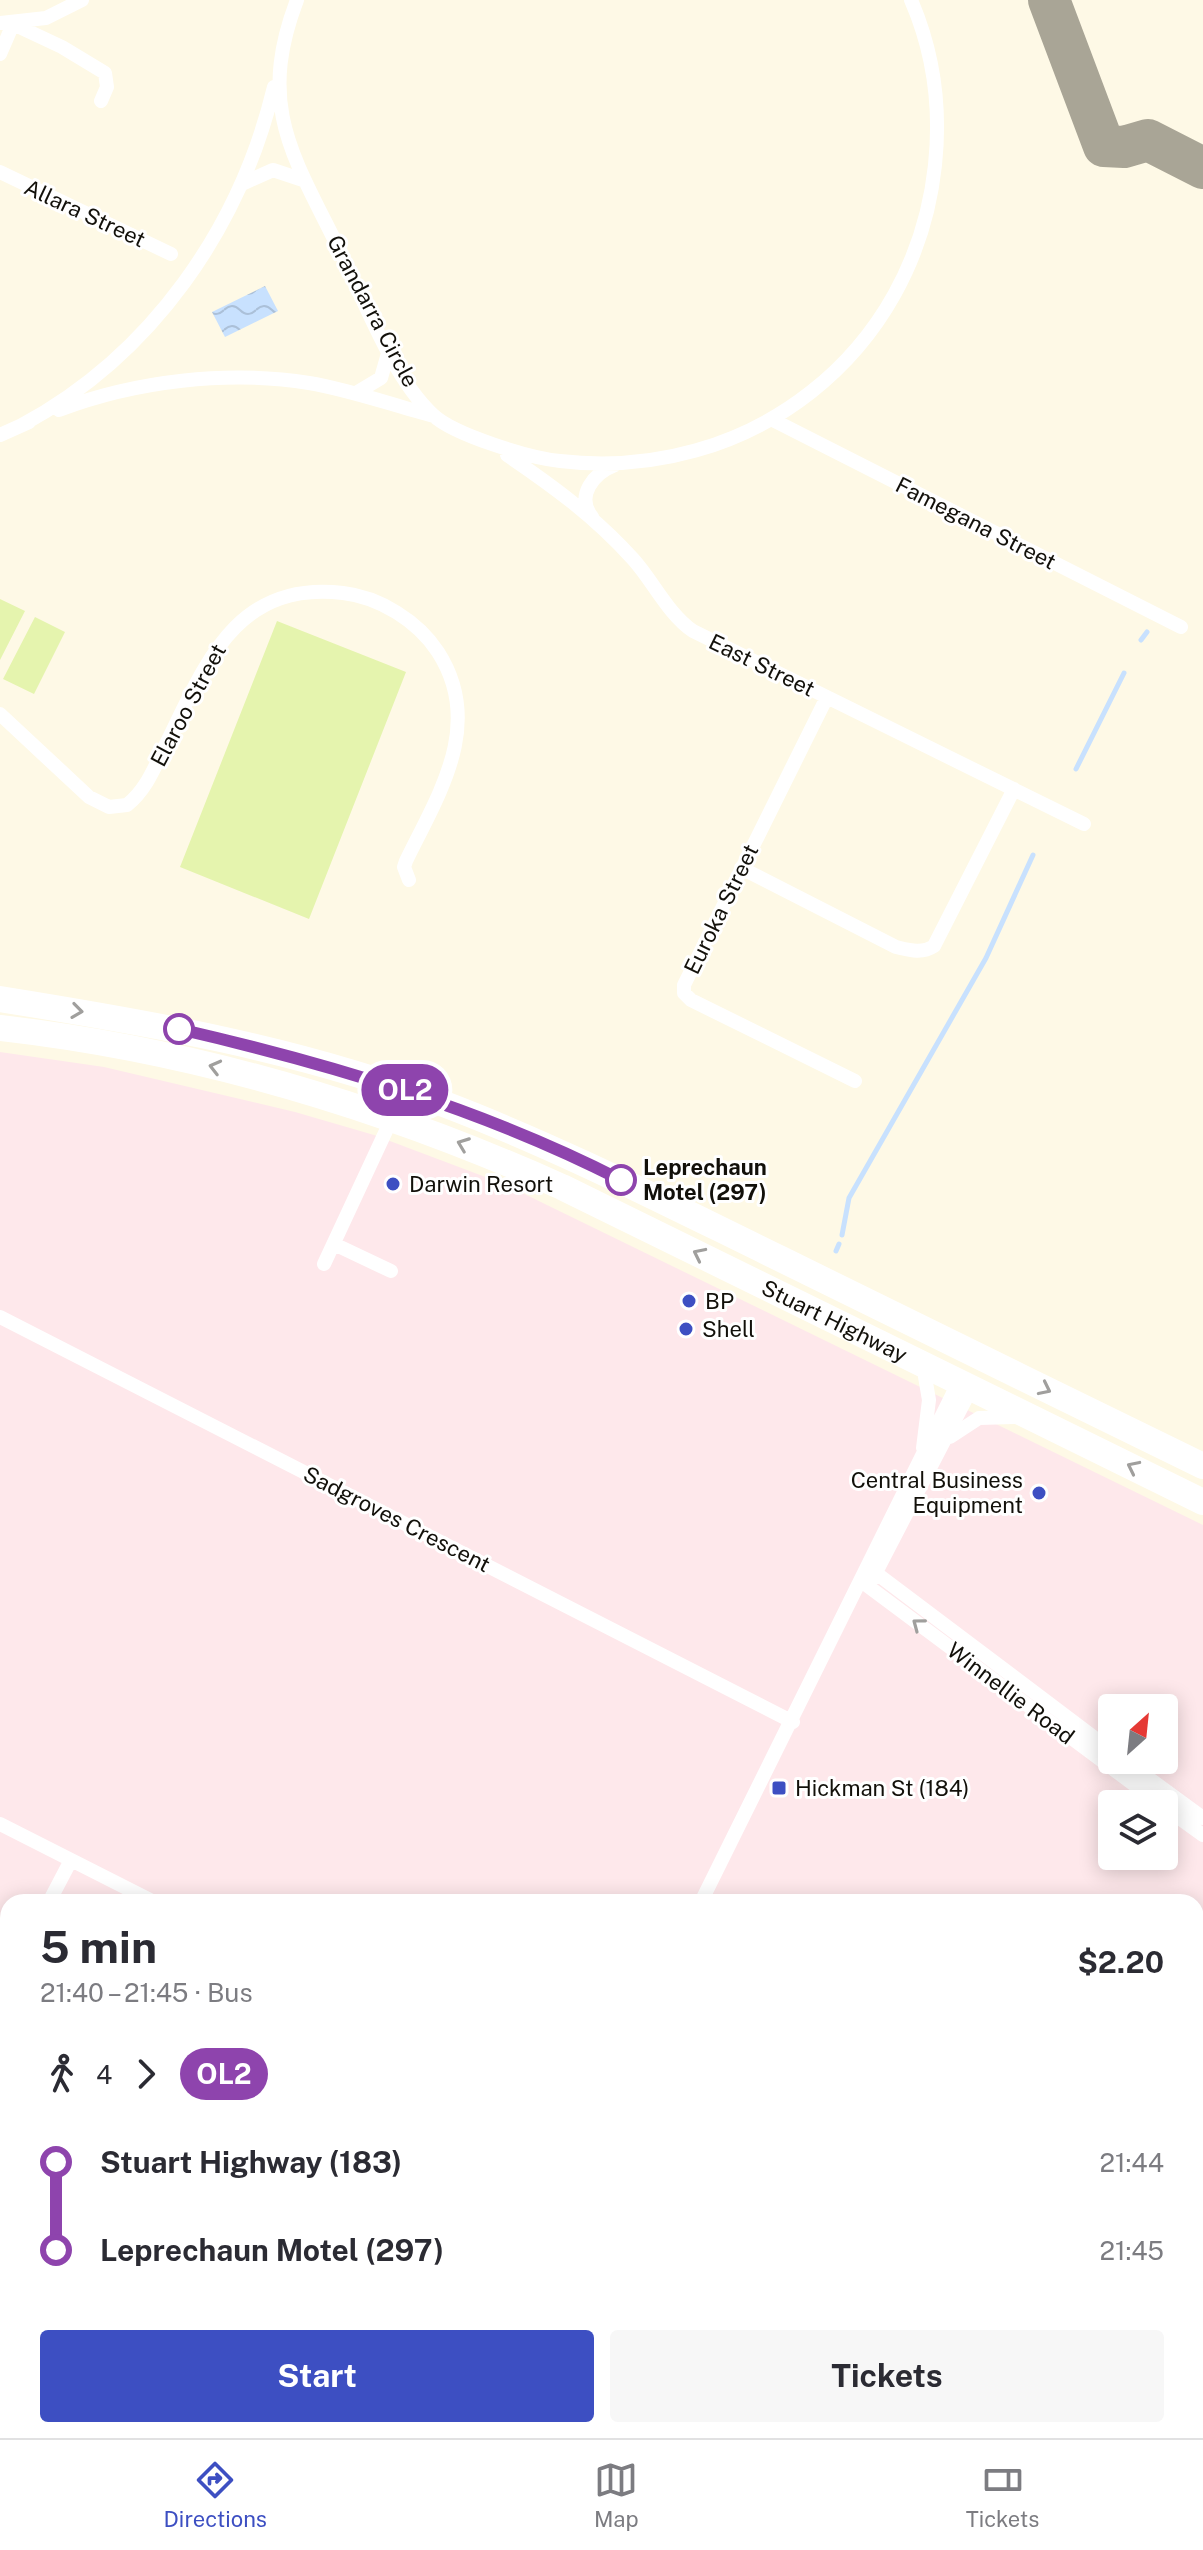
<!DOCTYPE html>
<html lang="en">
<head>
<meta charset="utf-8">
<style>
	body { margin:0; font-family:"Public Sans",sans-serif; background:#f7f7f7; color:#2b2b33; height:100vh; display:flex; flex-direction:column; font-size:30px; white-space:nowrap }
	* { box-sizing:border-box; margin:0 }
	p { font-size:26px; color:#7c7c81 }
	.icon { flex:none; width:44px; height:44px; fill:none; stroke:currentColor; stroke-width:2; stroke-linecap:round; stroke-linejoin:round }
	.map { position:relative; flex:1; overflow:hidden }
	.side { position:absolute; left:0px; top:1894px; width:1204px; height:544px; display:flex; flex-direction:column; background:#fff; border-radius:24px 24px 0 0; box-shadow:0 4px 20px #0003 }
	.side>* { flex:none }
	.badge { padding:0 16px; border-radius:26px; font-size:28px; line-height:52px }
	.needle { width:52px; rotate:27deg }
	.buttons { position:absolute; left:1098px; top:1694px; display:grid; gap:16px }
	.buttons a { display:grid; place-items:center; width:80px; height:80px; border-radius:8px; background:#fff; box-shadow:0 4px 20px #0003; font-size:40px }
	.map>.badge { position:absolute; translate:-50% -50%; box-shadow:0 0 0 4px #fff }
	.legs { display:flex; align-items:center; gap:12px; height:88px; padding:0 40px; font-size:26px }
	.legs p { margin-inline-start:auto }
	.overview { display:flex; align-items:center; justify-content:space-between; height:136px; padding:0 40px }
	h1 { font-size:44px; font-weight:700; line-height:60px }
	.button { display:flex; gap:16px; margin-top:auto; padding:16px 40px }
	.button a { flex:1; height:92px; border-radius:8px; background:#3d4fc2; color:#fff; font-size:32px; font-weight:700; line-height:92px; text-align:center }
	.button a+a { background:#f7f7f7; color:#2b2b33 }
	ul { padding:0 40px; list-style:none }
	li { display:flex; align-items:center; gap:28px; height:88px; font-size:30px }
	li i { display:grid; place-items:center; width:12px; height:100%; margin:0 10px; background:currentColor }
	li i::after { content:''; width:20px; height:20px; margin:-10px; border:6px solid; border-radius:50%; background:#fff }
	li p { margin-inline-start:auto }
	li:first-child i { background:linear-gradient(#0000 50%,currentColor 0) }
	li:last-child i { background:linear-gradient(currentColor 50%,#0000 0) }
	.dock { display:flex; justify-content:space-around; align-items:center; height:112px; border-top:2px solid #e1e1e2; background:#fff; font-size:22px; color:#7c7c81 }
	.dock a { display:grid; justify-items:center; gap:4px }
	.dock .on { color:#3d4fc2 }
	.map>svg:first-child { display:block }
	.industrial { fill:#fee8eb; fill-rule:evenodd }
	.grass { fill:#e5f4ae }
	.water { fill:url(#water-waves) }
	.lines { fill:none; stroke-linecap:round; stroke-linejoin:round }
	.stream { stroke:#c8e1fe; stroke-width:5 }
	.taxiway { stroke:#a9a596; stroke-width:42 }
	.street { stroke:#fff; stroke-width:14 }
	.highway { stroke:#fff; stroke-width:26 }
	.oneway { stroke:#a09f9d }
	.line-1-casing { stroke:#fff; stroke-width:18 }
	.line-1 { stroke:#8e44ad; stroke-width:12 }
	.stop-1-dot { fill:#fff; stroke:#8e44ad; stroke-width:4 }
	.poi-dot { fill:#3d4fc2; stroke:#fff; stroke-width:3 }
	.labels { text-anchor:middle; stroke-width:6; stroke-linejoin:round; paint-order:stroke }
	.street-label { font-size:22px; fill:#12100a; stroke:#fff }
	.stop-label { font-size:22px; font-weight:bold; fill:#12100a; stroke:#fff; text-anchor:start }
	.poi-label { font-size:22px; fill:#12100a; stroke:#fff; text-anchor:start }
</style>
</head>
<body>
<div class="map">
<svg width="1203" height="2438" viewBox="0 0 1203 2438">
	<defs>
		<pattern id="water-waves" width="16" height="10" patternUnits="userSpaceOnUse" patternTransform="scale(2)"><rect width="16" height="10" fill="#c8e1fe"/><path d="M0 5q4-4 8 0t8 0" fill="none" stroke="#abc0d8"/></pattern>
	</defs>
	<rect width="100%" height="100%" fill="#fef9e6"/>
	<!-- industrial -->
	<path class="industrial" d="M0 1052 104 1067 295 1112 374 1135 504 1184 1203 1525V2438H0ZM1112 1708H1164V1760H1112ZM1112 1804H1164V1856H1112ZM8 1902H1196V2430H8Z"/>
	<!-- grass -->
	<path class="grass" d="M0 599 25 611 0 660Z
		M35 617 65 632 34 694 3 679Z
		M277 621 406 672 309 919 180 867Z"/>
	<!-- water -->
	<path class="water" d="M265 286 278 311 225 337 212 312Z"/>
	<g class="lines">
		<!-- stream -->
		<path class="stream" d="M1141 640 1147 632
			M1076 769 1124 673
			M842 1235 849 1198 986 958 1033 855
			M836 1251 839 1244"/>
		<!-- taxiway -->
		<path class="taxiway" d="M1049 0 1104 146 1124 147 1148 140 1203 168"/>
		<!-- street -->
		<path class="street" d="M297 0C257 105 292 154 337 245 363 297 391 376 433 415 454 435 530 458 560 461 749 483 915 354 935 165 941 109 934 53 911 0
			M0 23 46 18 82 0
			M0 54 13 24 62 47 105 73 107 87 101 101
			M0 172 171 254
			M244 183 273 170 303 180
			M356 393 381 378 389 350
			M59 410C135 381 228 370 309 383 351 390 392 405 434 416
			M771 419 1181 627
			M22 425C152 355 240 228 274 87
			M0 435 29 422
			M507 455C553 486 595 517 633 559 653 581 668 614 693 631L1084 824
			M592 517C575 496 594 473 615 465
			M827 697 684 985V993L691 1000 855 1081
			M0 714 89 797 109 807 127 805C147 789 155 766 166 744 205 665 236 580 343 593 379 597 418 621 438 652 485 725 438 795 406 861L404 867 409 880
			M741 868 896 947C909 950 922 954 934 946L1014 789
			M334 1244 391 1271
			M324 1264 392 1118
			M0 1317 793 1722
			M923 1365 929 1400 923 1448
			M950 1437 979 1418 1014 1417
			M868 1567 1112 1751
			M873 1578 971 1389
			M861 1581 1160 1804
			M1124 1760 1203 1818
			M1164 1807 1203 1835
			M0 1824 154 1902
			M49 1902 71 1860
			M701 1902 958 1383
			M0 1997 8 1982
			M1196 2115 1203 2103
			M1194 2430 1199 2433
			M0 2435 5 2438
			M434 2438 438 2430
			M966 2438 970 2430"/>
		<!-- highway -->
		<g class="highway">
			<path d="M0 999C150 1023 301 1049 444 1104 560 1148 670 1205 781 1259 922 1329 1062 1397 1203 1466"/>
			<path id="s1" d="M0 1028C195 1050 383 1107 562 1187L1203 1502"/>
		</g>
	</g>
	<!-- one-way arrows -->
	<defs><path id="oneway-chevron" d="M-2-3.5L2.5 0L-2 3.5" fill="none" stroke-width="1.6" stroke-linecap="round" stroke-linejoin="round" transform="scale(2)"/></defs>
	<g class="oneway">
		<use href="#oneway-chevron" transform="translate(77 1011) rotate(8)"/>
		<use href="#oneway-chevron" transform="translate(215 1067) rotate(-166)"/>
		<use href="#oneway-chevron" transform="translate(463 1144) rotate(-159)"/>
		<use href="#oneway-chevron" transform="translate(699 1254) rotate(-154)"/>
		<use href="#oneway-chevron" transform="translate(1045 1389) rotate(26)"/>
		<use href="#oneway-chevron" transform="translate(1133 1467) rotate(-154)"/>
		<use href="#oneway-chevron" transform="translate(918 1624) rotate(-143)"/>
	</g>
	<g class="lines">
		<defs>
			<path id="line-1" d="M179 1029C331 1064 482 1109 621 1180"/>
		</defs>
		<!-- line-1 casing -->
		<use href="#line-1" class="line-1-casing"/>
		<!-- line-1 -->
		<use href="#line-1" class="line-1"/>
	</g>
	<!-- markers -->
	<g class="stop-1-dot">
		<circle cx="179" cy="1029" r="14"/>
		<circle cx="621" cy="1180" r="14"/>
	</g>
	<g class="poi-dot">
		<circle cx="393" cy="1184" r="8"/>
		<circle cx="689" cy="1301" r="8"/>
		<circle cx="686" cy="1329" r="8"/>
		<circle cx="1039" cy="1493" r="8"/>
		<rect x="771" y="1780" width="16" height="16" rx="4"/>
	</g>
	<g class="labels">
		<!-- street labels -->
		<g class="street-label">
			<text transform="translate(85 213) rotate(25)" y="8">Allara Street</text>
			<text transform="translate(373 311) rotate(62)" y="8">Grandarra Circle</text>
			<text transform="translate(976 523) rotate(27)" y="8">Famegana Street</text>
			<text transform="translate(762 665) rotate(26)" y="8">East Street</text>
			<text transform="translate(188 705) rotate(-62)" y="8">Elaroo Street</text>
			<text transform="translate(721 909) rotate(-64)" y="8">Euroka Street</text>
			<text dy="8" stroke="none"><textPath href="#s1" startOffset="890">Stuart Highway</textPath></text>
			<text transform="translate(397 1519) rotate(27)" y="8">Sadgroves Crescent</text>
			<text transform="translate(1011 1693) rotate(37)" y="8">Winnellie Road</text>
		</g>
		<!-- stop labels -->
		<g class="stop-label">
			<text x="643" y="1175">Leprechaun<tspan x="643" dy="25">Motel (297)</tspan></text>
		</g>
		<!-- poi labels -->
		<g class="poi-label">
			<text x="409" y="1192">Darwin Resort</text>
			<text x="705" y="1309">BP</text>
			<text x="702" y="1337">Shell</text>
			<text x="1023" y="1488" text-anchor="end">Central Business<tspan x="1023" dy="25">Equipment</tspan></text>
			<text x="795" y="1796">Hickman St (184)</text>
		</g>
	</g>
</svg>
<div class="buttons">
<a><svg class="needle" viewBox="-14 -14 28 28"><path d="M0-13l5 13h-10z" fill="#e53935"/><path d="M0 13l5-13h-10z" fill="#7c7c81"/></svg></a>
<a><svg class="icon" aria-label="layers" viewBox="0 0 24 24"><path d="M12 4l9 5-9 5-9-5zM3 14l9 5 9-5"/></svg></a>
</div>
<b class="badge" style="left:405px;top:1090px;background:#8e44ad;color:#fff">OL2</b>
<section class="side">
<div class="overview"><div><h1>5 min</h1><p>21:40 – 21:45 · Bus</p></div><b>$2.20</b></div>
<div class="legs"><svg class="icon" aria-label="walk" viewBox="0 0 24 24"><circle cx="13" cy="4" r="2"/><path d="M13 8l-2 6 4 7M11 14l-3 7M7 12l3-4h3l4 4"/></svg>4<svg class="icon" aria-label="forward" viewBox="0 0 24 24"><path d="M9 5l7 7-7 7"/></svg><b class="badge" style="background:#8e44ad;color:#fff">OL2</b></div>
<ul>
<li><i style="color:#8e44ad"></i><b>Stuart Highway (183)</b><p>21:44</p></li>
<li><i style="color:#8e44ad"></i><b>Leprechaun Motel (297)</b><p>21:45</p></li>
</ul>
<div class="button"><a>Start</a><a>Tickets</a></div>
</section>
</div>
<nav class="dock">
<a class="on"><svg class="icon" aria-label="directions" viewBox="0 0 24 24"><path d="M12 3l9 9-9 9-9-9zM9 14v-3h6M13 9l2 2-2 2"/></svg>Directions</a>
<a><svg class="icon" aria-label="map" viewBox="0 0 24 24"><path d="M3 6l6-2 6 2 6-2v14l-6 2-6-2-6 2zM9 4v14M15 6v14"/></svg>Map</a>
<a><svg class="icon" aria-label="tickets" viewBox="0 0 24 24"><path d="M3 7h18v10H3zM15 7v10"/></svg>Tickets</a>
</nav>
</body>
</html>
